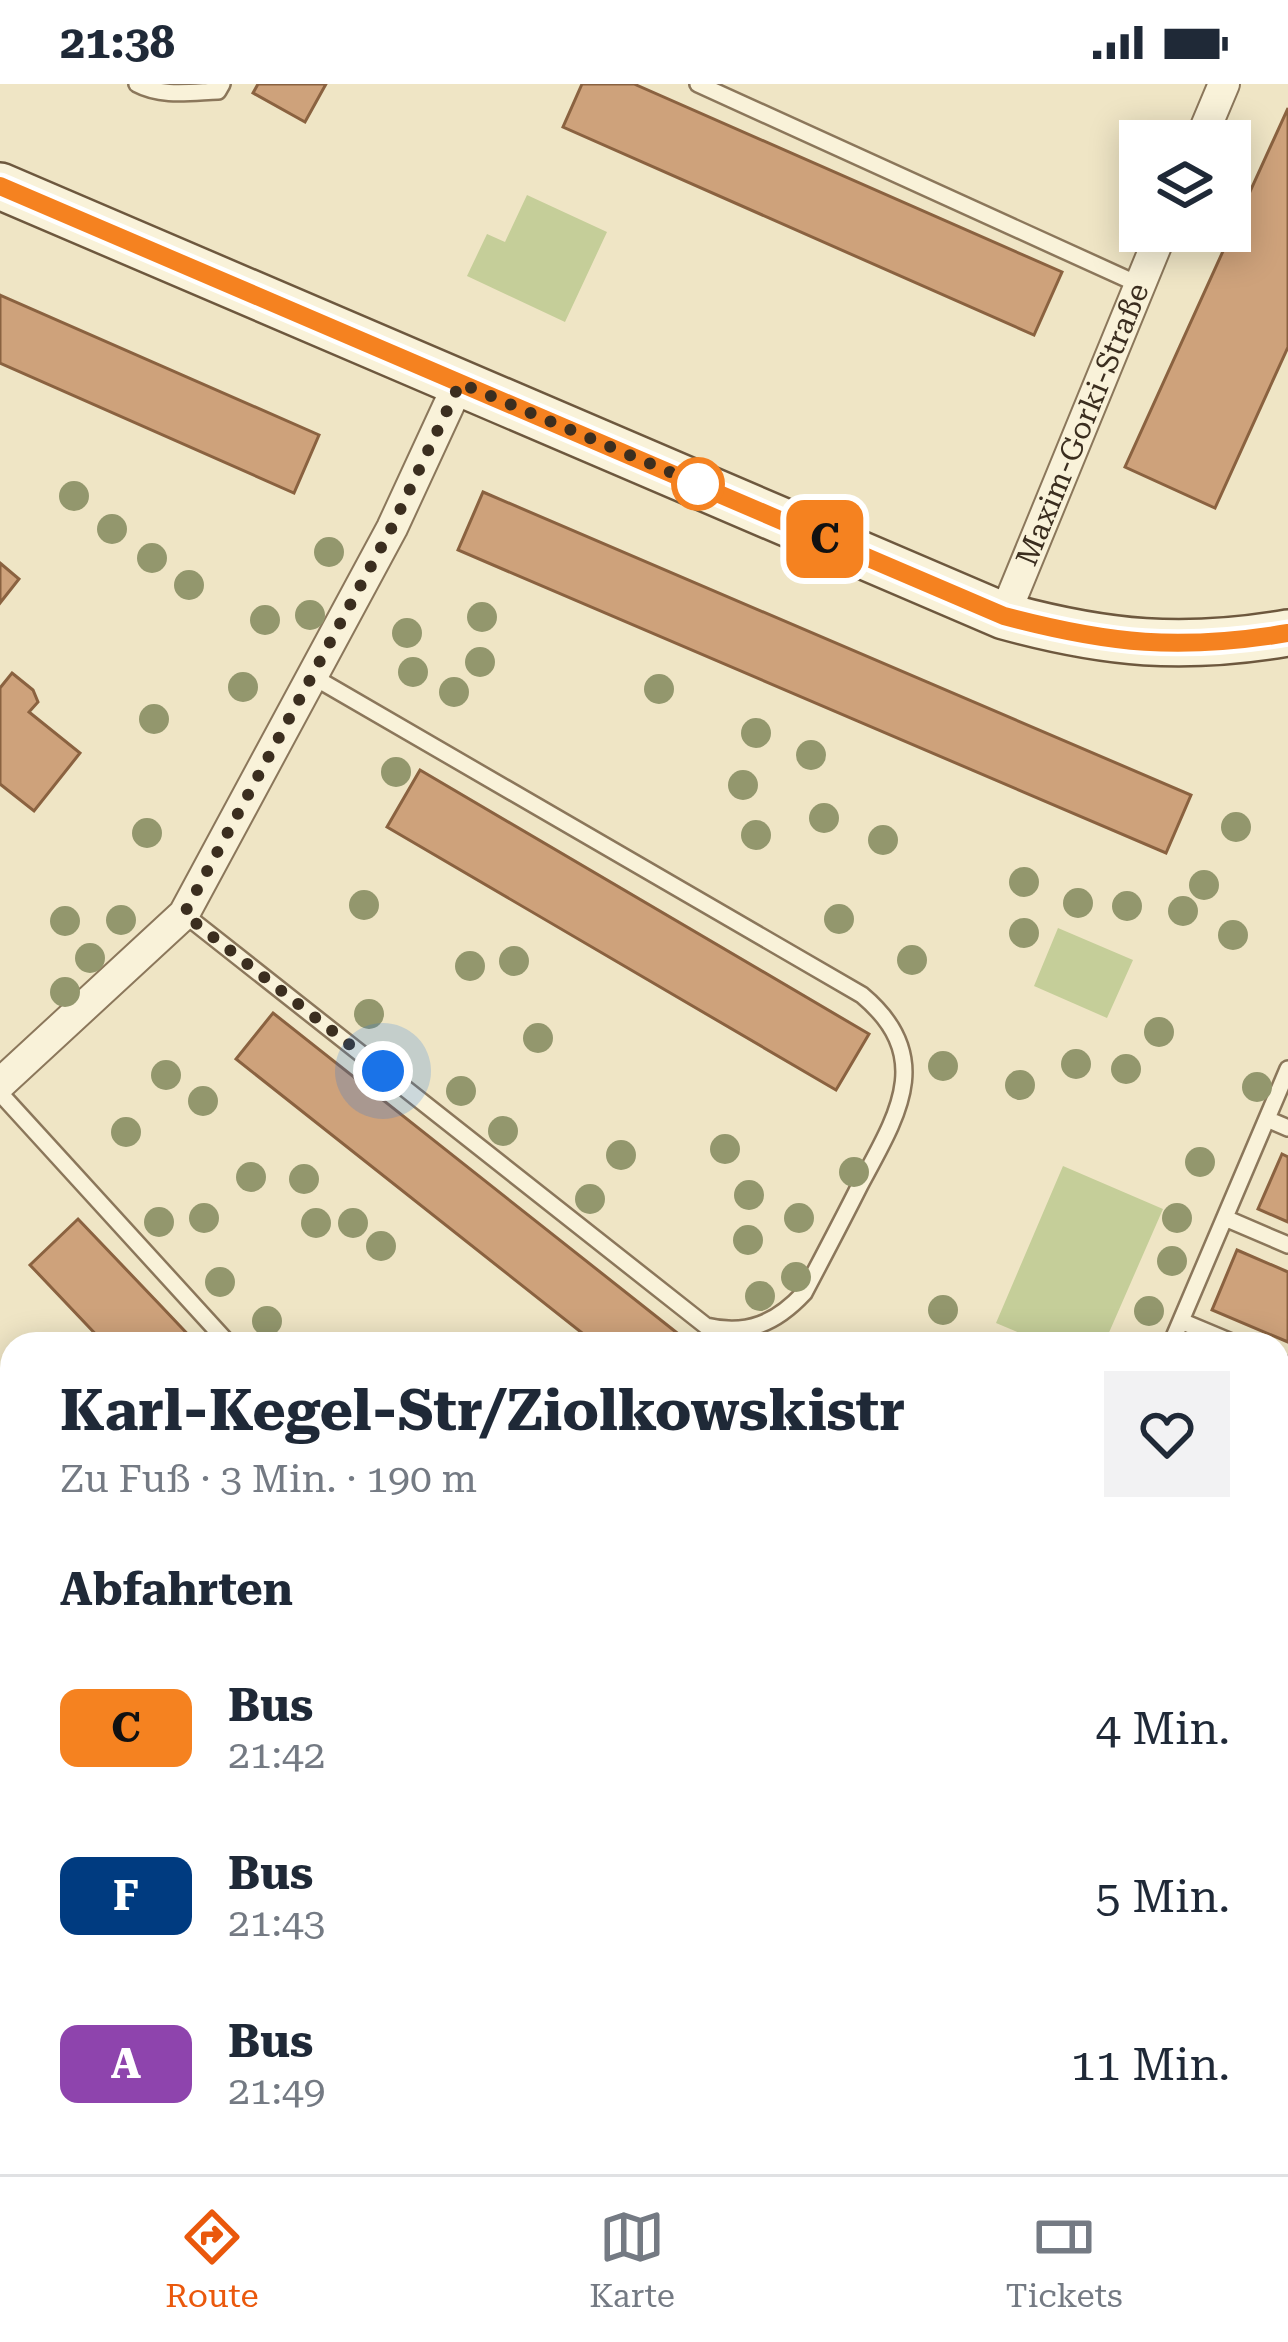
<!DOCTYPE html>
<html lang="de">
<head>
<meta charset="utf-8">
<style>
	body { margin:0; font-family:"Roboto Serif",serif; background:#f2f2f3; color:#1f2937; height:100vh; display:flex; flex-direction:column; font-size:45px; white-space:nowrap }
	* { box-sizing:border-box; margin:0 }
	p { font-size:39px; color:#747a83 }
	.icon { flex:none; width:66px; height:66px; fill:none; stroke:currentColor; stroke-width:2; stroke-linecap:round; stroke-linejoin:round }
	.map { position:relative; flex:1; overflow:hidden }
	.details { position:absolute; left:0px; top:1248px; width:1290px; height:843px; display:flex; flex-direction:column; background:#fff; border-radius:36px 36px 0 0; box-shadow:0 6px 30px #0003 }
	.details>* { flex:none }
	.badge { padding:0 24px; border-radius:18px; font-size:42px; line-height:78px }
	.fabs { position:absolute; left:1119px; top:36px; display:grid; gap:24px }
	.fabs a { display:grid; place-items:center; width:132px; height:132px; border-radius:0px; background:#fff; box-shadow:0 6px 30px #0003; font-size:60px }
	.you { position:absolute; width:60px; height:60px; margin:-30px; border:9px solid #fff; border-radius:50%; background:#1a73e8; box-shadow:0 0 0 18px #1a73e833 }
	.map>.badge { position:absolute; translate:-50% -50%; box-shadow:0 0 0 6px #fff }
	h2 { padding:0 60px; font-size:45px; line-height:108px }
	.round { display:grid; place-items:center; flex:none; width:126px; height:126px; border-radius:0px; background:#f2f2f3 }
	.overview { display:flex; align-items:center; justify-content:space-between; height:204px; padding:0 60px }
	h1 { font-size:57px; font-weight:700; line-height:90px }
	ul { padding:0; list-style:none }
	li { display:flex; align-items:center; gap:36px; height:168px; padding:0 60px }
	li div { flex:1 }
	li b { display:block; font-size:45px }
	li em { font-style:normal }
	li .badge { min-width:132px; font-weight:700; text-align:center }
	.status { display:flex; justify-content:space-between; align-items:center; height:84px; padding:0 60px; background:#fff; direction:ltr }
	.status svg { height:33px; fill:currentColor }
	.tabs { display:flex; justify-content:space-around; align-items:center; height:168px; border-top:3px solid #e0e1e3; background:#fff; font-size:33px; color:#747a83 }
	.tabs a { display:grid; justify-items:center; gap:6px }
	.tabs .selected { color:#ea580c }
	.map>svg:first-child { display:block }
	.green { fill:#c5ce99 }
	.building { fill:#cea27b; stroke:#8a6240; stroke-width:3 }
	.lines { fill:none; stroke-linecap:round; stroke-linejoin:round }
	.lane-casing { stroke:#8b775b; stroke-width:20 }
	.street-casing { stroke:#8b775b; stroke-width:34 }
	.secondary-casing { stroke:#6d583e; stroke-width:50 }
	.lane { stroke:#f9f2d9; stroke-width:15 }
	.street { stroke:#f9f2d9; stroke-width:30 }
	.secondary { stroke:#f9f2d9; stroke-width:45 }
	.tree { fill:#93976d }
	.line-casing { stroke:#fff; stroke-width:27 }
	.line { stroke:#f58220; stroke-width:18 }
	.walk { stroke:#3b2e1f; stroke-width:12; stroke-dasharray:0 21.6 }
	.stop-dot { fill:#fff; stroke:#f58220; stroke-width:6 }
	.labels { text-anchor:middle; stroke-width:9; stroke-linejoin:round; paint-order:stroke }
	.street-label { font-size:30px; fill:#3b2e1f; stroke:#f6efd5 }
</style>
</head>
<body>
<div class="status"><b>21:38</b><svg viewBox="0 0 49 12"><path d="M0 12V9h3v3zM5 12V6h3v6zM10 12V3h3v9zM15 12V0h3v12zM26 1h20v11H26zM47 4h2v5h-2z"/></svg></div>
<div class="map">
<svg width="1288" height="2090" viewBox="0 0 1288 2090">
	<rect width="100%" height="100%" fill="#efe5c5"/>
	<!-- green -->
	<path class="green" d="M527 111 607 148 565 238 467 192 487 150 505 158Z
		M1058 844 1133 876 1107 934 1034 902Z
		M1063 1082 1163 1125 1104 1260H1046L996 1239Z
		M12 1686V2079H1278V1750L1288 1754V2090H0V1692Z"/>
	<!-- building -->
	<path class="building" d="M258 0H326L305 38 253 9Z
		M582 0H634L1062 188 1034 251 563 43Z
		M1288 24V263L1215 424 1125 383Z
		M0 211 319 351 294 409 0 279Z
		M483 408 1191 711 1166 769 458 466Z
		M0 479 19 495 0 519Z
		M12 589 33 606 38 618 29 628 80 669 34 727 0 700V604Z
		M420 686 869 950 836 1006 387 743Z
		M273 929 681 1252 674 1260H596L236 975Z
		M1282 1070 1288 1073V1138L1258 1125Z
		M78 1135 162 1223 197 1260H105L30 1181Z
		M1237 1166 1288 1188V1258L1212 1226Z
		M1278 1302 1288 1306V1370L1278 1366Z
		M1278 1417 1288 1421V1486L1278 1482Z
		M0 1498 12 1515V1633L0 1616Z
		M1278 1532 1288 1537V1598L1278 1593Z
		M1278 1642 1288 1647V1708L1278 1704Z"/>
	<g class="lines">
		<defs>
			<path id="lane" d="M137 0C161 13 191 8 218 7L222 0
				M698 0 1140 201
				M184 830 706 1242C747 1252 776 1239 804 1209 823 1173 842 1137 860 1101 897 1032 936 973 862 911L312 592
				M0 1009 229 1260
				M1267 1035 1288 1044
				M1225 1134 1288 1161
				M1181 1237 1236 1260
				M1171 1260 1288 985
				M1278 1277 1288 1282
				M1278 1392 1288 1396
				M0 1464 12 1481
				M1278 1505 1288 1510
				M1278 1618 1288 1623
				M1278 1730 1288 1734"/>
			<g id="street">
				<path d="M1200 57 1224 0"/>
				<path id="s1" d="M1004 532 1162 147"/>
				<path d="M0 1000 184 830 392 444 459 299"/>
			</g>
			<path id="secondary" d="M0 102 1004 532C1106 560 1183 567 1288 549"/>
		</defs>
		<!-- lane casing -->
		<use href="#lane" class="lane-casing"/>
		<!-- street casing -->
		<use href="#street" class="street-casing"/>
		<!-- secondary casing -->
		<use href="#secondary" class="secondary-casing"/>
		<!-- lane -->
		<use href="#lane" class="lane"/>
		<!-- street -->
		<use href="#street" class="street"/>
		<!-- secondary -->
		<use href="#secondary" class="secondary"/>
	</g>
	<!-- trees -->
	<g class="tree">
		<circle cx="74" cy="412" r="15"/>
		<circle cx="112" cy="445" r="15"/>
		<circle cx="329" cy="468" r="15"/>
		<circle cx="152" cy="474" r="15"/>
		<circle cx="189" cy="501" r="15"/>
		<circle cx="310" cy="531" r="15"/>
		<circle cx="482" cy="533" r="15"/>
		<circle cx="265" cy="536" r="15"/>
		<circle cx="407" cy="549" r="15"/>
		<circle cx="480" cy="578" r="15"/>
		<circle cx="413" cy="588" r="15"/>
		<circle cx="243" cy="603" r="15"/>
		<circle cx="659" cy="605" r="15"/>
		<circle cx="454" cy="608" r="15"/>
		<circle cx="154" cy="635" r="15"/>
		<circle cx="756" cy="649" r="15"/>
		<circle cx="811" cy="671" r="15"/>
		<circle cx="396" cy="688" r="15"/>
		<circle cx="743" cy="701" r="15"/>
		<circle cx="824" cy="734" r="15"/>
		<circle cx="1236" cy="743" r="15"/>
		<circle cx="147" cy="749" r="15"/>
		<circle cx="756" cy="751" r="15"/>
		<circle cx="883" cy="756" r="15"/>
		<circle cx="1024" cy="798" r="15"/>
		<circle cx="1204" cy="801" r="15"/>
		<circle cx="1078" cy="819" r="15"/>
		<circle cx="364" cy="821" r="15"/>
		<circle cx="1127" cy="822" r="15"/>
		<circle cx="1183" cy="827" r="15"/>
		<circle cx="839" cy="835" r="15"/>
		<circle cx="121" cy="836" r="15"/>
		<circle cx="65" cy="837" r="15"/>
		<circle cx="1024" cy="849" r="15"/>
		<circle cx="1233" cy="851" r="15"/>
		<circle cx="90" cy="874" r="15"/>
		<circle cx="912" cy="876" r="15"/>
		<circle cx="514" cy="877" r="15"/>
		<circle cx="470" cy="882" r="15"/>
		<circle cx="65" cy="908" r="15"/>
		<circle cx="369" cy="930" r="15"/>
		<circle cx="1159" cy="948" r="15"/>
		<circle cx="538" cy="954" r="15"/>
		<circle cx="1076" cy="980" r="15"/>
		<circle cx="943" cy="982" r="15"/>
		<circle cx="1126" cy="985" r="15"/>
		<circle cx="166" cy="991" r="15"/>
		<circle cx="1020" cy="1001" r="15"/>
		<circle cx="1257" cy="1003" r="15"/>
		<circle cx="461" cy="1007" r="15"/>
		<circle cx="203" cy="1017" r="15"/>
		<circle cx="503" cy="1047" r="15"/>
		<circle cx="126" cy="1048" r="15"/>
		<circle cx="725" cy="1065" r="15"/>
		<circle cx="621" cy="1071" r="15"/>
		<circle cx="1200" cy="1078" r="15"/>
		<circle cx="854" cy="1088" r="15"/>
		<circle cx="251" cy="1093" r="15"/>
		<circle cx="304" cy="1095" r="15"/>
		<circle cx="749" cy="1111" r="15"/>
		<circle cx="590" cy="1115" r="15"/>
		<circle cx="204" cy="1134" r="15"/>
		<circle cx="799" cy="1134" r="15"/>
		<circle cx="1177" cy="1134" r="15"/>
		<circle cx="159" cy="1138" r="15"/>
		<circle cx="316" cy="1139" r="15"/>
		<circle cx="353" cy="1139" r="15"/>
		<circle cx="748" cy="1156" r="15"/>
		<circle cx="381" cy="1162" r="15"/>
		<circle cx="1172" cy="1177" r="15"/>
		<circle cx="796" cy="1193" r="15"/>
		<circle cx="220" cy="1198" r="15"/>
		<circle cx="760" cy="1212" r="15"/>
		<circle cx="943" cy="1226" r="15"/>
		<circle cx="1149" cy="1227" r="15"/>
		<circle cx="267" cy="1237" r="15"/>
	</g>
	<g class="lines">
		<defs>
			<path id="line" d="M0 102 1004 532C1109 560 1180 567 1288 549"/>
		</defs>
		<!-- line casing -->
		<use href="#line" class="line-casing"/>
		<!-- line -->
		<use href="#line" class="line"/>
		<!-- walk -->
		<path class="walk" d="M383 987 184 830 392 443 460 299 698 400"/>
	</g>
	<!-- markers -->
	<circle class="stop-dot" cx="698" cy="400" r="24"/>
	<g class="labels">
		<!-- street labels -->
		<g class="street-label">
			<text dy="10" stroke="none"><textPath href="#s1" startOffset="207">Maxim-Gorki-Straße</textPath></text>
		</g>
	</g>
</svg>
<div class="fabs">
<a><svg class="icon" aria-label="layers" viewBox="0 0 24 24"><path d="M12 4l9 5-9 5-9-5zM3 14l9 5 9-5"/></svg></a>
</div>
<div class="you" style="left:383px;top:987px"></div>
<b class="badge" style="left:825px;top:455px;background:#f58220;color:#111">C</b>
<section class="details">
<div class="overview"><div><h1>Karl-Kegel-Str/Ziolkowskistr</h1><p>Zu Fuß · 3 Min. · 190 m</p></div><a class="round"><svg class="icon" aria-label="heart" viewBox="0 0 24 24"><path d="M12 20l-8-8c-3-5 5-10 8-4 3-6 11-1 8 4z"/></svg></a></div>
<h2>Abfahrten</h2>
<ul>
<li><span class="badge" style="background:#f58220;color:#111">C</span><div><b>Bus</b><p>21:42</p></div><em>4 Min.</em></li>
<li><span class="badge" style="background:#003b80;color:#fff">F</span><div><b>Bus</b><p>21:43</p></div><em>5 Min.</em></li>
<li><span class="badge" style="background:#8e44ad;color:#fff">A</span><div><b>Bus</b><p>21:49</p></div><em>11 Min.</em></li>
</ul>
</section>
</div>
<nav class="tabs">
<a class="selected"><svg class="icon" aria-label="directions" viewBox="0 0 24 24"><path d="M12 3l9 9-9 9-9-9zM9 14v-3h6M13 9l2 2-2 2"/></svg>Route</a>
<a><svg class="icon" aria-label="map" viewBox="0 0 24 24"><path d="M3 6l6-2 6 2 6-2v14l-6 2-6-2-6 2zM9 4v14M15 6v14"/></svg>Karte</a>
<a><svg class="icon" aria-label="tickets" viewBox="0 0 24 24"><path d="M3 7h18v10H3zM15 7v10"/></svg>Tickets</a>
</nav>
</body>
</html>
